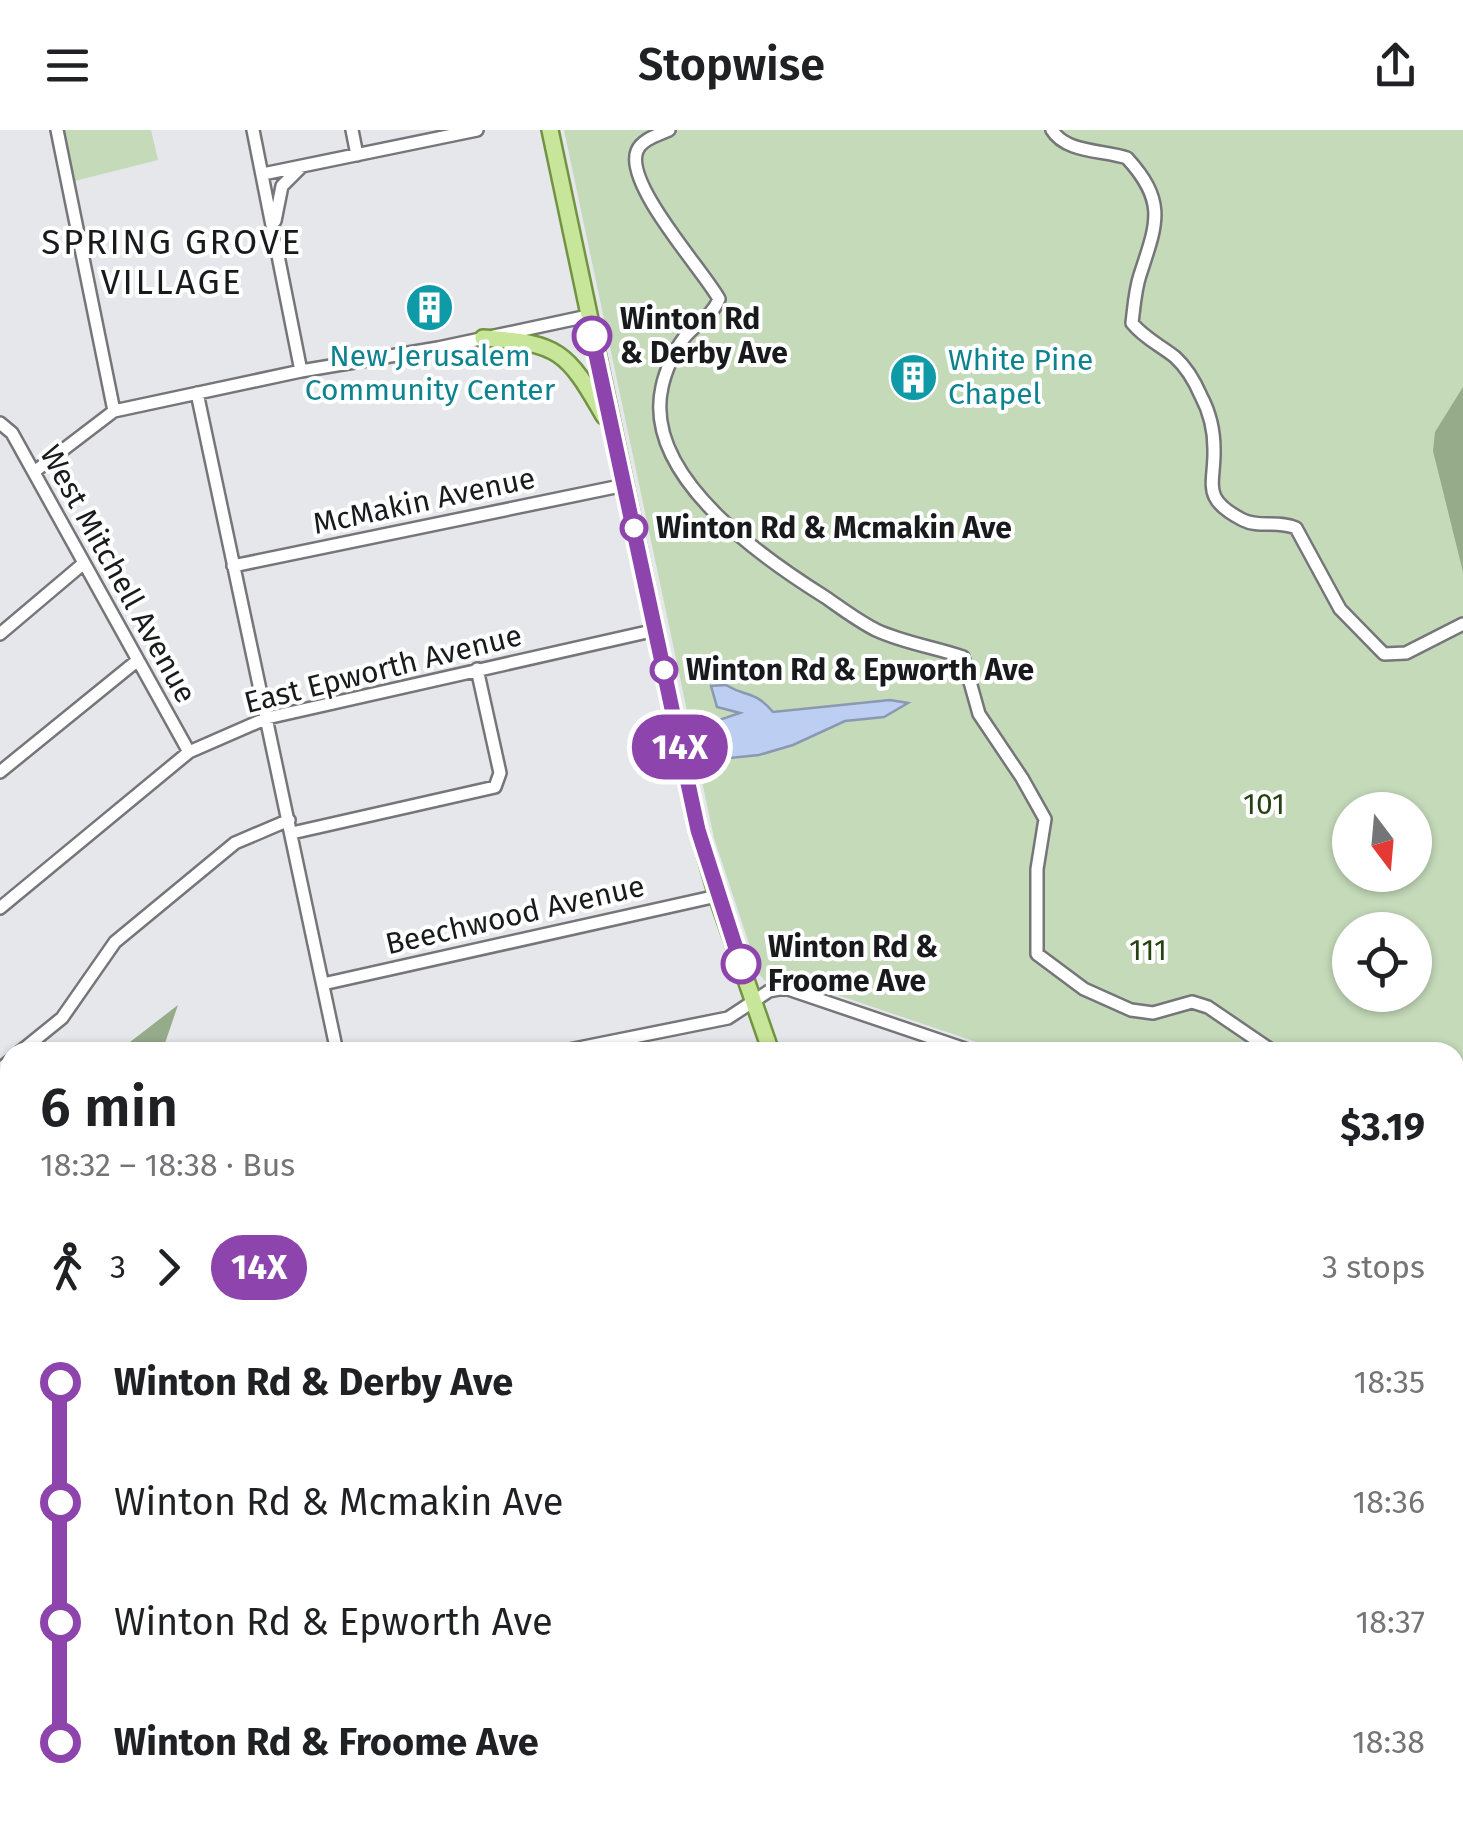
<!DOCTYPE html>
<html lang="en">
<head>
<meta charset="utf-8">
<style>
	body { margin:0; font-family:"Fira Sans",sans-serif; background:#f2f2f2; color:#202124; height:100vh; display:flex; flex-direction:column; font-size:38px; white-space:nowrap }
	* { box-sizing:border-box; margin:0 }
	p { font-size:32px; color:#757577 }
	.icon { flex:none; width:55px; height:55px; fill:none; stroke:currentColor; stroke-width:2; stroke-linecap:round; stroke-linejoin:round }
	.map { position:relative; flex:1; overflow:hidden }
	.side { position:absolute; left:0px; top:912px; width:1465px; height:782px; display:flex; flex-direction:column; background:#fff; border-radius:30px 30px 0 0; box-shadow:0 2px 8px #0004 }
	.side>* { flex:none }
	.badge { padding:0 20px; border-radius:32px; font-size:35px; line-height:65px }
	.needle { width:65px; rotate:164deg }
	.controls { position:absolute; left:1332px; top:662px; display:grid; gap:20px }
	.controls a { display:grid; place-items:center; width:100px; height:100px; border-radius:50%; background:#fff; box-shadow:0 2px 8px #0004; font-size:50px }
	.map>.badge { position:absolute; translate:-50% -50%; box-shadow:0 0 0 5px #fff }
	.legs { display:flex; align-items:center; gap:15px; height:110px; padding:0 40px; font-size:32px }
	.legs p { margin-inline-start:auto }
	.overview { display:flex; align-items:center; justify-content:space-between; height:170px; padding:0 40px }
	h1 { font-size:55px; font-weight:600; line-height:75px }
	ul { padding:0 40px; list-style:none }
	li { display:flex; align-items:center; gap:35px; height:120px; font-size:38px }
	li i { display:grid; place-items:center; width:15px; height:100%; margin:0 12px; background:currentColor }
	li i::after { content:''; width:25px; height:25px; margin:-12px; border:8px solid; border-radius:50%; background:#fff }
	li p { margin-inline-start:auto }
	li:first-child i { background:linear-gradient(#0000 50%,currentColor 0) }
	li:last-child i { background:linear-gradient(currentColor 50%,#0000 0) }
	header { display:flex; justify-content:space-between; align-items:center; height:130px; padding:0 40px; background:#fff; font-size:45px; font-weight:600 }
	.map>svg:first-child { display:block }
	.green { fill:#c4dab9; fill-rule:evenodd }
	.forest { fill:#95ab8a }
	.water { fill:#bccef1; stroke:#8b98b1; stroke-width:2.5 }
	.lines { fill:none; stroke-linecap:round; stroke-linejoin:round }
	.minor-casing { stroke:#76767a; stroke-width:16 }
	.major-casing { stroke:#729442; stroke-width:20 }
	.minor { stroke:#fff; stroke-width:11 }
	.major { stroke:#c7e69a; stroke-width:15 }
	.line-1-casing { stroke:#fff; stroke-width:22 }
	.line-1 { stroke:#8e44ad; stroke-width:15 }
	.stop-1-dot { fill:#fff; stroke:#8e44ad; stroke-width:5 }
	.labels { text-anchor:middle; stroke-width:8; stroke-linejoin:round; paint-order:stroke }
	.stop-label { font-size:30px; font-weight:bold; fill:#191a1b; stroke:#fff; text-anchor:start }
	.culture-label { font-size:30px; fill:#0d838f; stroke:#fff }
	.street-label { font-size:30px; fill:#191a1b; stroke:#fff }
	.park-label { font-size:30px; fill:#254210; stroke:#fff }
	.quarter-label { font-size:35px; letter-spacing:2.5px; fill:#191a1b; stroke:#fff }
</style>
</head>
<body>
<header><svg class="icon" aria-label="menu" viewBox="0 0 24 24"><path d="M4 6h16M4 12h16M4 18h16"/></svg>Stopwise<svg class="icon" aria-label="share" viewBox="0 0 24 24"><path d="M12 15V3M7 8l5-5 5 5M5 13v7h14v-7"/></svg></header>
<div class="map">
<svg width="1463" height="1693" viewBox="0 0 1463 1693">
	<rect width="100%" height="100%" fill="#e6e7eb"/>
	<!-- green -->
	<path class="green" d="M57 0H151L158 30 67 53Z
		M564 0H1463V1077L1455 1074V922H1006L793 850 766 852 759 844 714 708ZM1350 680H1415V745H1350ZM1350 800H1415V865H1350Z"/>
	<!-- forest -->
	<path class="forest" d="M1463 257V442L1433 321 1435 302Z
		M178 875 162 922H117Z
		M10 1144V1357L0 1329V1159Z
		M1455 1356 1463 1358V1413L1455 1412Z
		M1455 1480 1463 1484V1566L1455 1569Z
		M205 1685H253L254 1693H206Z
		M1372 1685H1426L1429 1693H1373Z"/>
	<!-- water -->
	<path class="water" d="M726 555C748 568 754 560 773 582L890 570 908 573 884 587 845 591 793 615 759 625 730 628 721 608 719 590 740 583 717 577 711 556Z
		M1455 1007 1463 1008V1062L1455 1059Z"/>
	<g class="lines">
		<defs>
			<path id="minor" d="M57 0 114 281
				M253 0 301 241
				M352 0 357 25
				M669 0C658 5 642 9 637 21 624 54 703 140 719 169 712 187 695 194 684 208 674 221 665 242 662 257 642 345 761 427 825 467 841 478 858 491 876 500 904 513 934 517 963 527L979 584 1022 648 1045 689 1037 739V824L1084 859 1131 880 1153 883 1192 872 1208 877 1274 922
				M1052 0C1066 23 1103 20 1127 28 1167 72 1157 93 1140 145 1135 160 1134 177 1132 193 1144 208 1160 215 1175 227 1186 237 1195 252 1201 266 1209 281 1214 301 1214 319 1215 355 1200 368 1243 390 1258 398 1278 390 1296 398L1340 479 1384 524 1406 523 1463 494
				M263 44 477 0
				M275 91 282 56 300 38
				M197 263 337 922
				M0 293 12 303 189 622
				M34 342 114 281 301 241 438 218 588 186
				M233 436 625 355
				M0 504 84 433
				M0 642 138 530
				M292 703 495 657 500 643 477 539
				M0 778 189 622 267 588 656 500
				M323 854 717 766
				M20 922 62 888 115 812 235 713 289 690
				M559 922 728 888 769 861 785 858 974 922
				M0 939 10 931
				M1455 969 1463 971
				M1455 1083 1463 1086
				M0 1090 10 1102
				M0 1450 10 1454
				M0 1568 10 1571
				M843 1685 873 1693
				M539 1693 542 1685
				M959 1693 988 1685"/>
			<path id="major" d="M550 0 698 700 717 766 771 922
				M483 208C559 213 567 221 604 286
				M1156 1685 1164 1693"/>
		</defs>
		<!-- minor casing -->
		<use href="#minor" class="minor-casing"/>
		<!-- major casing -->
		<use href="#major" class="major-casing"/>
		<!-- minor -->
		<use href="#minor" class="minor"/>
		<!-- major -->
		<use href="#major" class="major"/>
	</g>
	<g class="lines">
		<defs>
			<path id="line-1" d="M592 206 698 700 741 834"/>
		</defs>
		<!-- line-1 casing -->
		<use href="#line-1" class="line-1-casing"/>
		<!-- line-1 -->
		<use href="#line-1" class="line-1"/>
	</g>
	<!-- icons -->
	<defs>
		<symbol id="building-disc" viewBox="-11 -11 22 22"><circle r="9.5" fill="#0f9aa8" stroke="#fff"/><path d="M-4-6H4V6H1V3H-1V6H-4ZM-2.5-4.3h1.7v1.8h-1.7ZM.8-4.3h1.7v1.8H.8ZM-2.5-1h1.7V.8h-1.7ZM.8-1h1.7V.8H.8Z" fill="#fff"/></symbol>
	</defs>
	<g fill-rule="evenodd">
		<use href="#building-disc" x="402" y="150" width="55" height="55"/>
		<use href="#building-disc" x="886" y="220" width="55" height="55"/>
	</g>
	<!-- markers -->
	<g class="stop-1-dot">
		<circle cx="592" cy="206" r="18"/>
		<circle cx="634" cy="398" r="12"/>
		<circle cx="664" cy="540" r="12"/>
		<circle cx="741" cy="834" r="18"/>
	</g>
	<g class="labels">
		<!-- stop labels -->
		<g class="stop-label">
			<text x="620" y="199">Winton Rd<tspan x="620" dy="34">&amp; Derby Ave</tspan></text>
			<text x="656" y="408">Winton Rd &amp; Mcmakin Ave</text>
			<text x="686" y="550">Winton Rd &amp; Epworth Ave</text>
			<text x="768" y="827">Winton Rd &amp;<tspan x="768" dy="34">Froome Ave</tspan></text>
		</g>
		<!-- culture labels -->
		<g class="culture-label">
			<text x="430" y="236">New Jerusalem<tspan x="430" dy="34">Community Center</tspan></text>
			<text x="948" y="240" text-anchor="start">White Pine<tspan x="948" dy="34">Chapel</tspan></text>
		</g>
		<!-- street labels -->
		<g class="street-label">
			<text transform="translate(424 371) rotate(-12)" y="10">McMakin Avenue</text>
			<text transform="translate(118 444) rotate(61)" y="10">West Mitchell Avenue</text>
			<text transform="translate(383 539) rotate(-14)" y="10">East Epworth Avenue</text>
			<text transform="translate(515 785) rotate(-13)" y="10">Beechwood Avenue</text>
		</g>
		<!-- park labels -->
		<g class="park-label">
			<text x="1264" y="684">101</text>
			<text x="1148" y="830">111</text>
		</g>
		<!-- quarter labels -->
		<g class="quarter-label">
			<text x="172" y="124">SPRING GROVE<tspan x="172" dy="40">VILLAGE</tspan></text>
		</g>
	</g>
</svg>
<div class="controls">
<a><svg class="needle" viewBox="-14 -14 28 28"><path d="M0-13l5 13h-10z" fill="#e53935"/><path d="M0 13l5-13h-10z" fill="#757577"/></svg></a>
<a><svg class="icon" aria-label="locate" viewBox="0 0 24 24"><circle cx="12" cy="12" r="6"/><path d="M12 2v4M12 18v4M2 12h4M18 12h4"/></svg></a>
</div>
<b class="badge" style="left:680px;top:617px;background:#8e44ad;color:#fff">14X</b>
<section class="side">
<div class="overview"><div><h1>6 min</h1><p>18:32 – 18:38 · Bus</p></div><b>$3.19</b></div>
<div class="legs"><svg class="icon" aria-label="walk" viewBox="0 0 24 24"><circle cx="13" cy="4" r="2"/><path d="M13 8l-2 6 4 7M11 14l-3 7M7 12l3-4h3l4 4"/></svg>3<svg class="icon" aria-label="forward" viewBox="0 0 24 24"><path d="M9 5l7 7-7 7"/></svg><b class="badge" style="background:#8e44ad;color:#fff">14X</b><p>3 stops</p></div>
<ul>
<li><i style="color:#8e44ad"></i><b>Winton Rd &amp; Derby Ave</b><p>18:35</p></li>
<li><i style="color:#8e44ad"></i><span>Winton Rd &amp; Mcmakin Ave</span><p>18:36</p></li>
<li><i style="color:#8e44ad"></i><span>Winton Rd &amp; Epworth Ave</span><p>18:37</p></li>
<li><i style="color:#8e44ad"></i><b>Winton Rd &amp; Froome Ave</b><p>18:38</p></li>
</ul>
</section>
</div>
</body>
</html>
